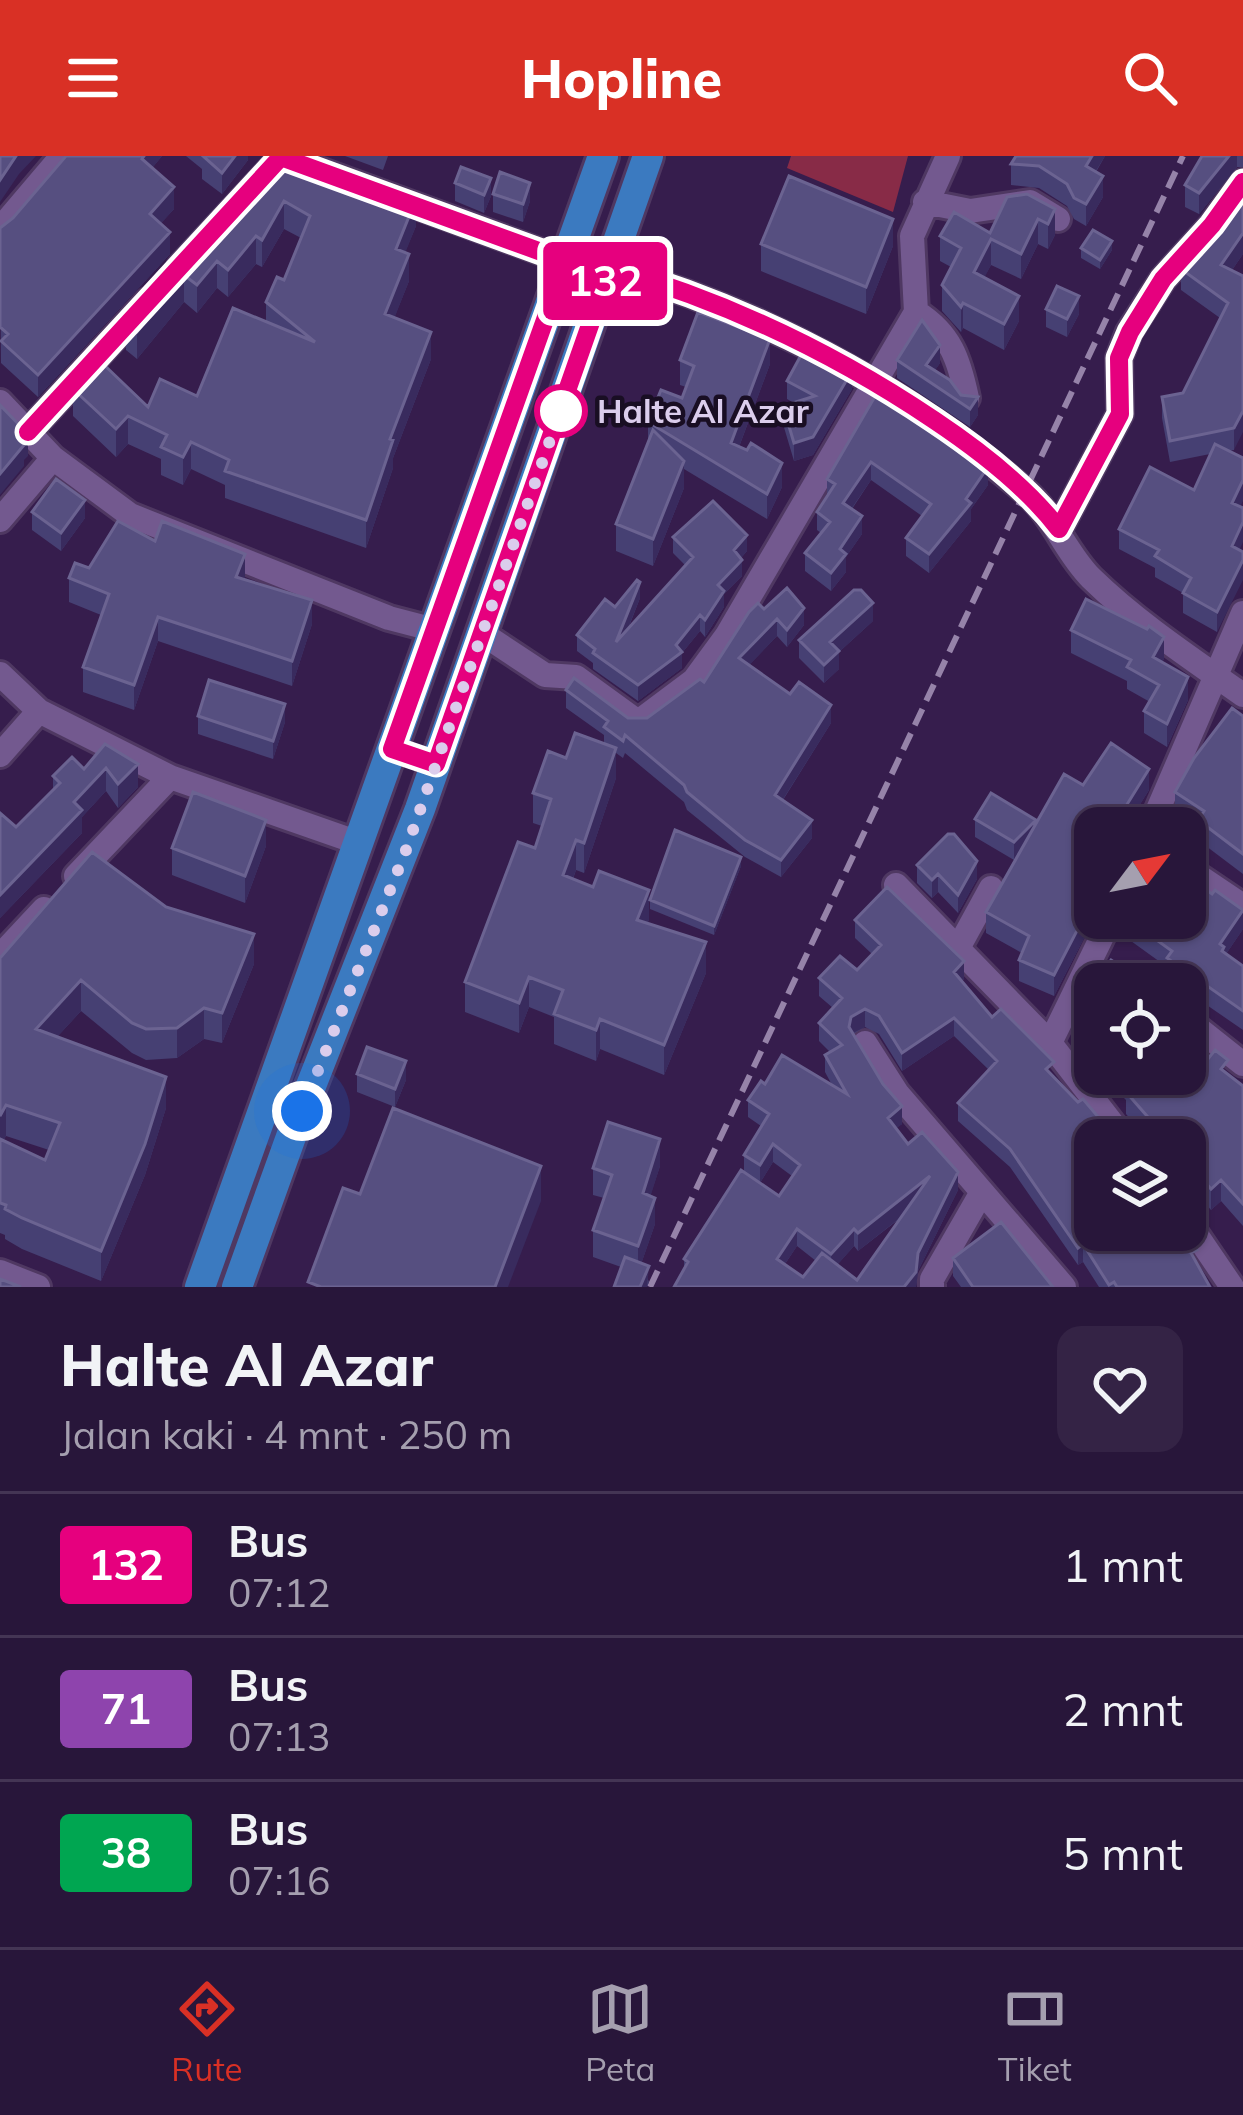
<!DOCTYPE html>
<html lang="id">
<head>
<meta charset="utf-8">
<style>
	body { margin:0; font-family:Mulish,sans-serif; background:#342345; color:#f1f3f6; height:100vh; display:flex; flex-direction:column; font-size:45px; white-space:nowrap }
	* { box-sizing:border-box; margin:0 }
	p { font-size:39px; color:#a59faf }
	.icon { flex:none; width:66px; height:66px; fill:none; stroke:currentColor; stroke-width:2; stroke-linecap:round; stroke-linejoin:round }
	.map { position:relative; height:1131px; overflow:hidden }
	.details { display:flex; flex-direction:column; background:#28163a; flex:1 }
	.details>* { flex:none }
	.badge { padding:0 24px; border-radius:9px; font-size:42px; line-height:78px }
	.needle { width:78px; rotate:58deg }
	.buttons { position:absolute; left:1074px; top:651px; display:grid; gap:24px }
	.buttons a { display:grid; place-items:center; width:132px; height:132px; border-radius:24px; background:#28163a; box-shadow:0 3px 9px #0004,0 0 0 3px #443554; font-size:60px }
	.you { position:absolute; width:60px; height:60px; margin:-30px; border:9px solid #fff; border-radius:50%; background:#1a73e8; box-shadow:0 0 0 18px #1a73e833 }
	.map>.badge { position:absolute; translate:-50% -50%; box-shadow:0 0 0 6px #fff }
	.round { display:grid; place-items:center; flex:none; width:126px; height:126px; border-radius:24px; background:#342345 }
	.summary { display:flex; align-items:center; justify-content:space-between; height:204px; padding:0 60px }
	h1 { font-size:57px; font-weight:800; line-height:90px }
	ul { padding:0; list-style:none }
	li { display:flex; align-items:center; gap:36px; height:144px; padding:0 60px; border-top:3px solid #443554 }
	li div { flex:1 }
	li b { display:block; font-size:45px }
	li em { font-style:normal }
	li .badge { min-width:132px; font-weight:700; text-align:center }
	header { display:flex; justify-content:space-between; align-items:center; height:156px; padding:0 60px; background:#d93025; color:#fff; font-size:54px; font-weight:800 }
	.dock { display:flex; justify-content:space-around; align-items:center; height:168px; border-top:3px solid #443554; background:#28163a; font-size:33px; color:#a59faf }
	.dock a { display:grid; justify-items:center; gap:6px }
	.dock .on { color:#d93025 }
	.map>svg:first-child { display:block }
	.green { fill:#882b47 }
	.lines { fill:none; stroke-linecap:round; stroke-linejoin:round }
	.minor-casing { stroke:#4f3862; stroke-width:30 }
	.major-casing { stroke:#4f3862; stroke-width:36 }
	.minor { stroke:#73598f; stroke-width:24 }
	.major { stroke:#3b7ac0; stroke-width:30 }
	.rail { stroke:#9683a9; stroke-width:6; stroke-dasharray:18 9; stroke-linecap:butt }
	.wall { fill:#464073; fill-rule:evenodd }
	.shaded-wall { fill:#392b5e }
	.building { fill:#564f80; stroke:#6b6391; stroke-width:3; fill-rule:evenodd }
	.line-casing { stroke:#fff; stroke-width:27 }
	.line { stroke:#e6007e; stroke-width:18 }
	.walk { stroke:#dbcdec; stroke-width:12; stroke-dasharray:0 21.6 }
	.stop-dot { fill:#fff; stroke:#e6007e; stroke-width:6 }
	.labels { text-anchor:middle; stroke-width:9; stroke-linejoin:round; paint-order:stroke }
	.stop-label { font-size:33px; font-weight:bold; fill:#dbcdec; stroke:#190e23; text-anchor:start }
</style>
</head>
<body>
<header><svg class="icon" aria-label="menu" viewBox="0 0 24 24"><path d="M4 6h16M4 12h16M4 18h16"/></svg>Hopline<svg class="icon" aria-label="search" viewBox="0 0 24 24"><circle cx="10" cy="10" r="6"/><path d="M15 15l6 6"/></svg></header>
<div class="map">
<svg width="1243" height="1131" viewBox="0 0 1243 1131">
	<rect width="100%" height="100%" fill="#361d4d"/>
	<!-- green -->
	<path class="green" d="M791 0H908L893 56 787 12Z"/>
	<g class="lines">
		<defs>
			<path id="minor" d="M292 4 566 105
				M925 46 970 55 1030 46 1058 63
				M0 73 62 0
				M180 111 282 1
				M610 112C766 157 901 231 1025 335 1054 360 1065 396 1091 422 1136 466 1192 503 1243 539
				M916 156C951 178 959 204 967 242
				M0 246 53 302 130 359 389 462 435 474
				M28 276 148 145
				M0 364 53 302
				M1059 373 1120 258 1119 202 1129 176 1163 123 1212 69 1243 26
				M483 478 545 519 576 521 638 566 694 524 727 479 916 156 912 80 948 0
				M0 518 39 555 170 621 359 687
				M0 599 39 555
				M1150 672 1243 457
				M1185 711 1243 750
				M76 720 170 621
				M896 729 1050 887 1125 984
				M957 794 991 732
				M0 800 44 753
				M1185 862 1243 908
				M865 887 897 937 1064 1131
				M1050 887 1111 762
				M1185 1062 1232 1131
				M0 1116 38 1131
				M932 1131V1123L982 1036"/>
			<path id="major" d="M200 1131 603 0
				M237 1131 292 978 420 653 648 0"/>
		</defs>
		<!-- minor casing -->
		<use href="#minor" class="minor-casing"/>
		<!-- major casing -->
		<use href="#major" class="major-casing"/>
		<!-- minor -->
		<use href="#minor" class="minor"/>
		<!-- major -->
		<use href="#major" class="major"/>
		<!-- rail -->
		<path class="rail" d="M650 1131 1183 0"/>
	</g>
	<!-- wall -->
	<path class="wall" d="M66 0H162L152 12 174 53 160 68 170 98 38 241 1 207 0 72 13 62Z
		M186 0H248V4L222 38 202 23V13Z
		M345 0H388L383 14Z
		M1016 0H1105L1096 16 1103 41 1086 70 1074 63 1067 50 1039 32 1011 29V8Z
		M1202 0H1243V11H1237L1199 58 1185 51V29Z
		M323 17 416 70 405 96 409 125 394 162 431 203 393 302V312L366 392 225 342V329L191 313 183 329 161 319V303L128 288 116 301 73 260V233L148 251 197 240 266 166V146L284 124 301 82 284 73 262 111 256 108 228 141 217 132 197 157 184 146 137 203 126 194V167L256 31Z
		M455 27 491 40 484 57 455 45Z
		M493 38 530 45 523 66 493 56Z
		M1055 53V79L1048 93 1038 88 1021 123 991 109 984 121 1019 165 1004 194 963 172 961 176 942 155V129L951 111 940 105V80L990 77Z
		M761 88 893 90 866 158 761 115Z
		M1081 92 1112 94 1100 113 1081 102Z
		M1243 98 1232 114 1243 120 1234 294 1228 295 1240 351 1239 394 1217 476 1183 457V437L1155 421V412L1119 393V373L1194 334 1210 298 1170 306 1162 262V241L1183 237 1220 162 1181 134V113Z
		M1046 153 1079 158 1067 181 1046 171Z
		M680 204 770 208 739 291 782 331 767 363 684 313V332L653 410 616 395V368L648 286V266L682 242 686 231 680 229Z
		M897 204 940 207 935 214 978 259 970 271 897 222Z
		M787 225 852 233 813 299 794 305 783 268V250L794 247 787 243Z
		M877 237 988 329 971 353V365L929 417 906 400V382L922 360 871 324 852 353 862 378 846 401V416L831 435 805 415V397L821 377 817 374V356L827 341V323Z
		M32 356 85 362 61 395 32 374Z
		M673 381 747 395 741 402 742 420 724 438V451L705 481 700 475 682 497V512L638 545 593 513V507L577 495V479L615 451 640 442 628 473 685 409 673 397Z
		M155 385 244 423 312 468 292 530 158 485 134 554 83 536V511L101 459 69 446V422Z
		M764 453 804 469 787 491 777 480 749 509 831 567 783 644 812 682 781 721 745 701 687 654 684 646 625 597 623 602 616 597V622L584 717 576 714 573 723 649 764 647 767 706 817 664 919 600 893 596 905 554 888V861L529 851 519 877 465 856V826L535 692 542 670 533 667V637L566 602 604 587V579L566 552V534L628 562H647L704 526Z
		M873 465 839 496V513L824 527 799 502V484Z
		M1071 474 1164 503 1162 506 1188 544 1167 591 1144 577V555L1150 546 1127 533V525L1071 497Z
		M198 560 285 566 273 603 198 578Z
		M1243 560V718L1198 684V670L1175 656V636Z
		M105 588 138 631 118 652 106 635 82 661V677L0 762V657L16 671 53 633V620L84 613Z
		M1083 629 1149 634 1125 672H1095V761L1054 840 1019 825V804L1022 797 986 777V756L1017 701 1014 704 975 681V663L1036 667Z
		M266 690 245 747 172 719V692Z
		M917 709 977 723 958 757 938 736 932 742 917 727Z
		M741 710 714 779 650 753V744Z
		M1212 738 1243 773 1226 798 1243 810V874L1185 834V828H1177L1167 821V811L1124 780V762H1185Z
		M166 751 254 808 222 887 204 883 177 902 146 904 132 897 81 855 57 881 166 952 145 1019 101 1125 22 1093 5 1083V1079L0 1077V802ZM6 980 49 994 45 1004 3 985Z
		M855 764 964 823 962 825 992 861 1054 921 1095 984 1197 1107 1210 1131H1099L1083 1106 1078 1109 1010 1011 958 965V947L989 914 954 880 902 915 879 878 865 871 853 878 902 968 896 972 908 988 958 1034 918 1115 916 1131H674L684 1113V1103L744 1016V999L761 970 748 961V944L765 928 832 929 825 916V899L830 896 819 885V867L833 852 819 840V822L857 814 872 798 855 782ZM773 1006 792 1020 779 1040 760 1027ZM903 1060 857 1124 837 1109 854 1090 858 1095ZM797 1090 816 1105 803 1121 785 1108Z
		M1095 856V918H1185L1192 904 1228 919 1243 930V1070L1221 1045 1211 1054 1185 1024V984H1149L1126 958V944L1106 924 1103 928 1082 902V880L1089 872V863Z
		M357 918 406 924 395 951 357 936Z
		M660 1010 650 1040 655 1068 641 1108 649 1126 647 1131H614L621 1111 593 1101V1074L604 1042 593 1039V1012Z
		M953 1102 1053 1131H961L953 1120Z"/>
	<!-- shaded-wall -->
	<path class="shaded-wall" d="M16 0H36L19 18 0 46V24Z
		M144 0H162L142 25V3Z
		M235 0H248V4L222 38V17Z
		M1092 0H1105L1086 31V10Z
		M1229 0H1237V11L1199 58V37Z
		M1103 20V41L1086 70V48Z
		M491 22V40L484 57V39Z
		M530 27V45L523 66V48Z
		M174 31V53L150 80V58Z
		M416 43V70L396 120V93Z
		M284 45V73L262 111V84Z
		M1055 53V79L1048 93V68Z
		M893 63V90L866 158V131Z
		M1038 63V88L1021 123V98Z
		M170 76V98L38 241V219Z
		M1243 77V98L1221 130V109Z
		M256 80V108L228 141V114Z
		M991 83V109L974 142V116Z
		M1112 85V94L1100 113V104Z
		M409 98V125L385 186V158Z
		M217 105V132L197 157V129Z
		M184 119V146L137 203V176Z
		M1019 140V165L1004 194V168Z
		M1079 140V158L1067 181V163Z
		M963 147V172L961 176V151Z
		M431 176V203L393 302V312L366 392V364L390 283Z
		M770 183V208L731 312V287Z
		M940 189V207L928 225 926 209Z
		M852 215V233L813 299 794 305V287Z
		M978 241V259L970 271V253Z
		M1243 255V276L1234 294V272Z
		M128 260V288L116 301V273Z
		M28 278V300L24 304V310L0 339V318L21 286Z
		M191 286V313L183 329V301Z
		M684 305V332L653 410V383Z
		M871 306V324L843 365V347Z
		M782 307V331L767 363V338Z
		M988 311V329L971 353V365L929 417V398Z
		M1243 324V345L1232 367V347Z
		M85 344V362L61 395V377Z
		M862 360V378L846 401V416L831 435V417L840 393Z
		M1243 366V386L1232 410V390Z
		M747 379V395L734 410V394Z
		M245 398V422L236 421Z
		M742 404V420L724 438V451L705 481V464L718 429Z
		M1243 404V424L1217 476V456Z
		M640 426V442L616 502V486Z
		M312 444V468L292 530V505Z
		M873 447V465L839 496V513L824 527V509L830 486Z
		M804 452V469L787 491V474Z
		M700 459V475L682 497V512L638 545V529L676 489Z
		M158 461V485L134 554V529Z
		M777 463V480L739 520V502Z
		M1164 481V503L1153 524V501Z
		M1188 521V544L1167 591V568Z
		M285 548V566L273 603V585Z
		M831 549V567L775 656V639Z
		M616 592V622L584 717V687Z
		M138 608V631L118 652V628Z
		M106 612V635L82 661V677L0 762V739L74 646Z
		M1149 613V634L1125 672H1113Z
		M266 664V690L245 747V720Z
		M812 664V682L781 721V704Z
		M1036 664V682L1014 704V686Z
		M576 684V714L563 749V719Z
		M741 701V710L714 779V770Z
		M977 705V723L958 757V739Z
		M938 718V736L932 742V724Z
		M649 734V764L637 794V764Z
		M1095 740V761L1054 840V819Z
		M1243 754V773L1224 801 1220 788Z
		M254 778V808L222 887V857Z
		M706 786V817L664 919V889Z
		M964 805V823L954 833V816Z
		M529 821V851L519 877V847Z
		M81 824V855L36 904V873Z
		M204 852V883L177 902V872Z
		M865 853V871L851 878 849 871 851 861Z
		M954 862V880L902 915V897Z
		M600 863V893L596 905V874Z
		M406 905V924L395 951V933Z
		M166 921V952L145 1019 101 1125V1095Z
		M6 949V980L0 991V960Z
		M902 950V968L888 979V962Z
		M660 983V1010L643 1064V1037Z
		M773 988V1006L760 1027V1009Z
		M541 1010V1045L508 1131H495Z
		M958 1016V1034L918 1115 916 1131H904L918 1097Z
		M930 1020V1038L858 1095V1077Z
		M1221 1024V1045L1211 1054V1033Z
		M655 1042V1068L638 1117V1090Z
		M797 1073V1090L777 1120V1103Z
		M854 1073V1090L831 1116V1098Z
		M1083 1088V1106L1078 1109V1092Z
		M649 1110 647 1131H640Z"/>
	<!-- building -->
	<path class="building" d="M0 0H16L0 24Z
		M66 0H144L142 3 174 31 150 58 170 76 38 219 1 185 8 178 0 171V72L13 62Z
		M203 0H235L222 17Z
		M281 0H301L323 11 320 16 380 41 384 29 416 43 396 93 409 98 385 158 431 176 390 283 393 284 366 364 225 315 229 304 191 286 183 301 161 291 167 279 128 260 116 273 73 233 100 205 148 251 160 223 197 240 233 152 315 186 266 146 277 121 284 124 310 60 284 45 262 84 256 80 228 114 217 105 197 129 184 119 137 176 126 167 256 31Z
		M1016 0H1092L1086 10 1103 20 1086 48 1074 42 1067 28 1039 10 1011 8Z
		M1202 0H1229L1199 37 1185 29Z
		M461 11 491 22 484 39 455 27Z
		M500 16 530 27 523 48 493 38Z
		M789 20 893 63 866 131 761 88Z
		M1243 32V77L1221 109 1243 120V255L1234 272 1170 285 1162 241 1183 237 1228 147 1181 113Z
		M1027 38 1055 53 1048 68 1038 63 1021 98 991 83 974 116 1019 140 1004 168 963 147 961 151 942 129 961 92 940 80 954 56 990 77 1007 41Z
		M1093 74 1112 85 1100 104 1081 92Z
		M1057 130 1079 140 1067 163 1046 153Z
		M698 156 770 183 731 287 747 294 751 287 782 307 767 338 648 266 661 234 682 242 694 210 680 204Z
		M922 164 940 189 926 209 950 224 961 239 978 241 970 253 897 204Z
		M806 190 852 215 813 281 794 287 783 250 815 240 787 225Z
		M877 237 919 264 922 259 988 311 966 343 971 347 929 398 906 382 931 348 871 306 843 347 862 360 840 393 846 398 831 417 805 397 830 366 817 356 835 328 827 323Z
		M0 249 28 278 21 286 24 289 0 318Z
		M653 274 684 305 653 383 616 368Z
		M1215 288 1243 302V324L1232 347 1243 352V366L1232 390 1243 396V404L1217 456 1183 437 1191 422 1155 400 1159 394 1119 373 1150 311 1194 334Z
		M56 323 85 344 61 377 32 356Z
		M713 345 747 379 734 394 742 404 718 429 724 435 705 464 700 459 676 489 682 496 638 529 593 497 595 493 577 479 605 443 615 451 637 424 640 426 616 486 693 401 673 381Z
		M118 365 155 385 162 365 245 398 236 421 312 444 292 505 158 461 134 529 83 511 109 438 69 422 75 407 89 412Z
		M787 432 804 452 787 474 777 463 739 502 790 538 799 526 831 549 775 639 812 664 781 704 745 684 687 636 684 629 625 579 623 585 604 571 608 565 566 534 574 522 628 562H647L700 523 704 526 749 456 758 447 764 453Z
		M854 434H861L873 447 830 486 839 495 824 509 799 484Z
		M1086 443 1147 473 1149 470 1164 481 1153 501 1188 521 1167 568 1144 555 1159 529 1127 511 1131 504 1071 474Z
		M209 524 285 548 273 585 198 560Z
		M1232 552 1243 560V698L1198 664 1204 655 1175 636 1194 602Z
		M575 577 616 592 584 687 576 684 563 719 593 731 599 715 649 734 637 764 706 786 664 889 600 863 596 874 554 858 563 834 529 821 519 847 465 826 518 686 535 692 551 643 533 637 548 595 566 602Z
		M1111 587 1149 613 1113 671 1114 672H1095V740L1054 819 1019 804 1029 780 986 756 1064 618 1083 629Z
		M105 588 138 608 118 628 106 612 74 646 82 654 0 739V657L16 671 60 627 53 620 72 601 84 613Z
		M193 636 266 664 245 720 172 692Z
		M991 637 1036 664 1014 686 975 663Z
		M675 674 741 701 714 770 650 744Z
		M948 678H954L977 705 958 739 938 718 932 724 917 709Z
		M92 696 166 751 254 778 222 857 204 852 177 872 146 873 132 867 81 824 36 873 166 921 145 988 101 1095 22 1062 5 1053 6 1049 0 1047V983L45 1004 60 967 6 949 0 960V802Z
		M1185 719 1212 738 1215 734 1243 754 1220 788 1224 791 1222 795 1243 810V855L1167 802 1172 795 1126 762H1185Z
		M887 731 964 805 954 816 992 861 1001 853 1054 906 1046 913 1078 946 1083 943 1105 969 1113 984H1095V1074H1172L1177 1080 1185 1075 1197 1094 1191 1097 1210 1131H1117L1114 1126 1109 1129 1083 1088 1078 1092 1010 993 958 947 997 905 954 862 902 897 879 860 865 853 851 861 849 871 883 928 902 950 888 962 908 988 922 976 958 1016 918 1097 916 1116 904 1131H674L688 1106 684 1103 741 1014 779 1040 800 1009 773 988 760 1009 744 999 769 958 748 944 761 925 765 928 782 899 847 938 825 899 842 889 819 867 842 842 819 822 840 800 857 814 881 789 855 764ZM930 1020 857 1124 822 1097 803 1121 777 1103 797 1073 831 1098 854 1073 858 1077Z
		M1111 804 1147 828H1096L1094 827Z
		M1095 856V897L1082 880 1094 867 1089 863Z
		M367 891 406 905 395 933 357 918Z
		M1215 894 1228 904 1221 913 1243 930V1048L1221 1024 1211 1033 1185 1003V984H1168L1126 936 1133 929 1122 918H1185V898L1192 904 1199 896 1208 903Z
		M393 952 541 1010 495 1131H321L308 1126 343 1032 360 1038Z
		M608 966 660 983 643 1037 655 1042 638 1090 593 1074 612 1019 593 1012Z
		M1001 1066 1053 1131H973L953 1102Z
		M625 1101 649 1110 640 1131H614Z
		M0 1123 21 1131H0Z"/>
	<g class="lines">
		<defs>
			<path id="line" d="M28 276 281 1 566 105 392 593 436 608 610 112C728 146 833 196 934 264 979 294 1026 330 1059 373L1120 258 1119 202 1130 176 1163 123 1212 69 1243 26"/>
		</defs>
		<!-- line casing -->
		<use href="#line" class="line-casing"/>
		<!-- line -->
		<use href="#line" class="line"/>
		<!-- walk -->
		<path class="walk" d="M302 955 406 694 568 233 561 255"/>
	</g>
	<!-- markers -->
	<circle class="stop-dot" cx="561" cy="255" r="24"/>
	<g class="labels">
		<!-- stop labels -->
		<g class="stop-label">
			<text x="597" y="267">Halte Al Azar</text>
		</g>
	</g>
</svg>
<div class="buttons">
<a><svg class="needle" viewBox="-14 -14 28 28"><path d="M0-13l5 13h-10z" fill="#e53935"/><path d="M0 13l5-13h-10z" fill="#a59faf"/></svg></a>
<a><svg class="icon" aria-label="locate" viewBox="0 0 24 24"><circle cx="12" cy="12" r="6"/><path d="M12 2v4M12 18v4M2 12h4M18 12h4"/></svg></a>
<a><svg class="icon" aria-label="layers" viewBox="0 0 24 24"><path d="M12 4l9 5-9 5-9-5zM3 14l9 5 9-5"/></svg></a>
</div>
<div class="you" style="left:302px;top:955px"></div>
<b class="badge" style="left:605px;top:125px;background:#e6007e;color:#fff">132</b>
</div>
<section class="details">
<div class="summary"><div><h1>Halte Al Azar</h1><p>Jalan kaki · 4 mnt · 250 m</p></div><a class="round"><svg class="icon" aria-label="heart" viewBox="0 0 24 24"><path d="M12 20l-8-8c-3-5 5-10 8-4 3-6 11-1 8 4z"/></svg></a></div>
<ul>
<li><span class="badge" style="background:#e6007e;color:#fff">132</span><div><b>Bus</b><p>07:12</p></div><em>1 mnt</em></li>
<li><span class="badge" style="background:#8e44ad;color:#fff">71</span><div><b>Bus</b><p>07:13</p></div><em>2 mnt</em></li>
<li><span class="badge" style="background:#00a651;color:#fff">38</span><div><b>Bus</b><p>07:16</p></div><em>5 mnt</em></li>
</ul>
</section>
<nav class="dock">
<a class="on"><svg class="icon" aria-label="directions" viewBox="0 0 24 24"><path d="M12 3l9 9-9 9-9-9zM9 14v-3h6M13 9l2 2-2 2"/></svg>Rute</a>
<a><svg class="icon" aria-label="map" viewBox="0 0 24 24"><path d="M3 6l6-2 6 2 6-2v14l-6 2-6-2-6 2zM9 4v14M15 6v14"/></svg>Peta</a>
<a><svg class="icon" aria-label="tickets" viewBox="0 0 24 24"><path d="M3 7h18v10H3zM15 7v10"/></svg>Tiket</a>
</nav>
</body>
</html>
